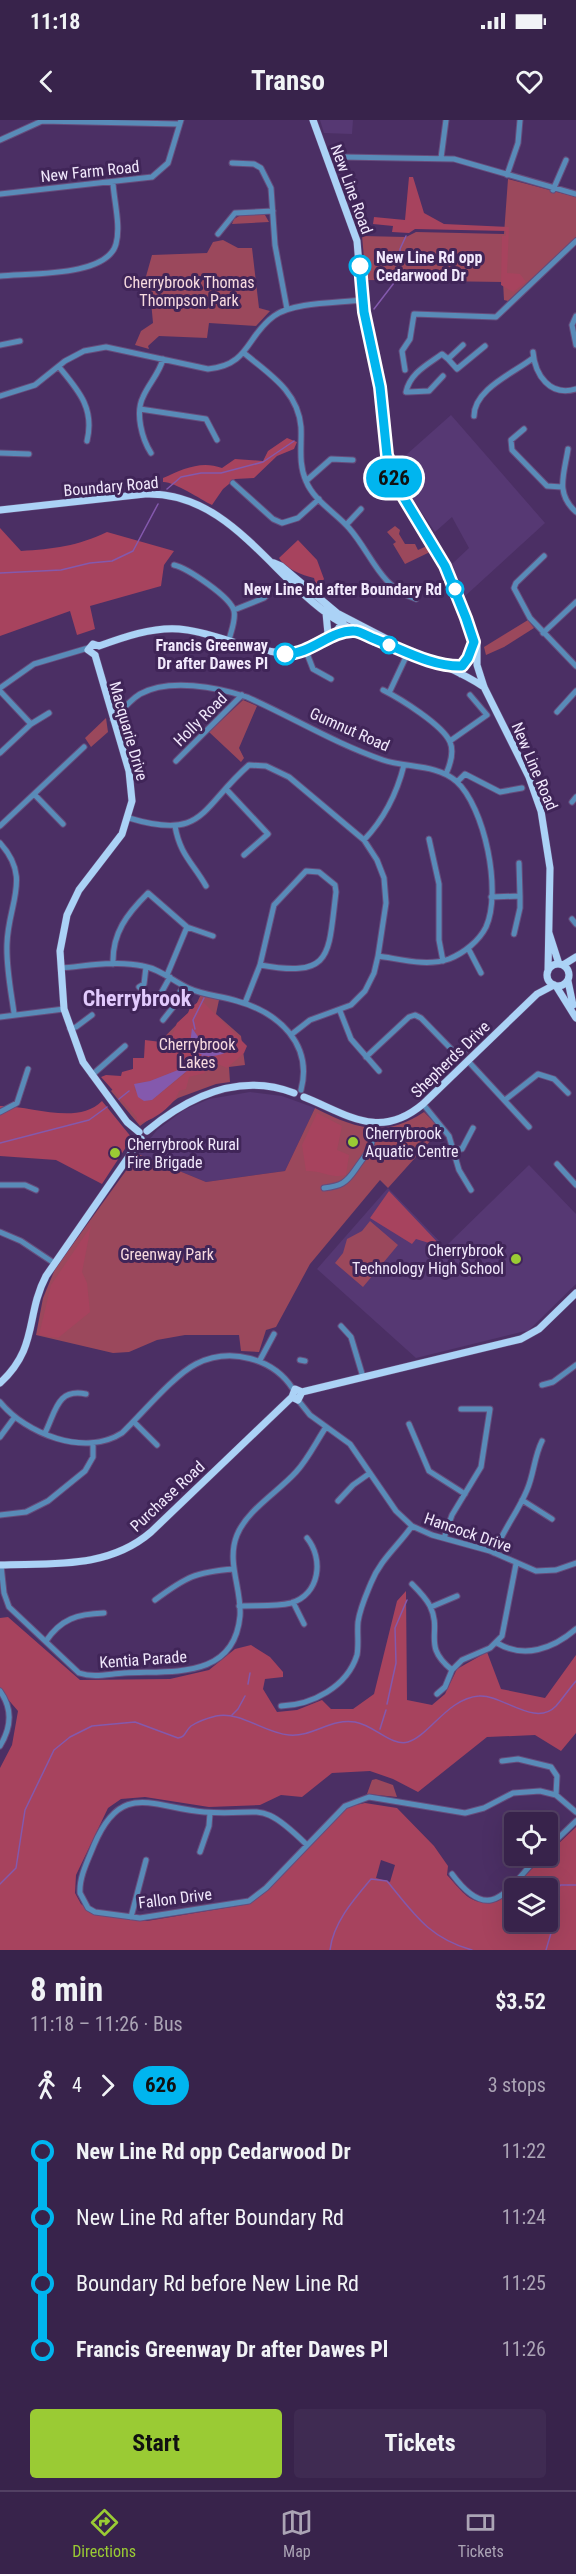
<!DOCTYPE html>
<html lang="en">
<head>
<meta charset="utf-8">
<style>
	body { margin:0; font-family:"Roboto Condensed",sans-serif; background:#3f2b52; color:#f1f3f6; height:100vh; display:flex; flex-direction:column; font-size:22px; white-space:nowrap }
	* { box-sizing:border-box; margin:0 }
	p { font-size:20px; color:#aba4b5 }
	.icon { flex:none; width:33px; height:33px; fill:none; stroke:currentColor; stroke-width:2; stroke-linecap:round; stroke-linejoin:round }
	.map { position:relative; height:1830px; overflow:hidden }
	.panel { display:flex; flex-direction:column; background:#38234b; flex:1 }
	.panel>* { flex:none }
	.badge { padding:0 12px; border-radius:20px; font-size:21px; line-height:39px }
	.buttons { position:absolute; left:504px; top:1692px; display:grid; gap:12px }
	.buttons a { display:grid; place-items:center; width:54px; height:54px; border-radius:6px; background:#38234b; box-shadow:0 6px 24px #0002,0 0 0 2px #524063; font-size:30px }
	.map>.badge { position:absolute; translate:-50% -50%; box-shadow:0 0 0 3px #fff }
	.legs { display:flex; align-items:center; gap:9px; height:66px; padding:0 30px; font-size:20px }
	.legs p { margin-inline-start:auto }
	.headline { display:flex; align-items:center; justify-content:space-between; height:102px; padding:0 30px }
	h1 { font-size:33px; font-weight:700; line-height:45px }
	.primary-button { display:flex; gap:12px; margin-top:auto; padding:12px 30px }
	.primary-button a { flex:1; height:69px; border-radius:6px; background:#9acb34; color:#111; font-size:24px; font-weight:700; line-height:69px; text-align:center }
	.primary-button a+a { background:#3f2b52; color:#f1f3f6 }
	ul { padding:0 30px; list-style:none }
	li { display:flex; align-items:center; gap:21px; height:66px; font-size:22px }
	li i { display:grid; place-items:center; width:9px; height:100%; margin:0 8px; background:currentColor }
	li i::after { content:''; width:15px; height:15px; margin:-8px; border:4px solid; border-radius:50%; background:#38234b }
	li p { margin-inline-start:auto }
	li:first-child i { background:linear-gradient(#0000 50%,currentColor 0) }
	li:last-child i { background:linear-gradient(currentColor 50%,#0000 0) }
	.status { display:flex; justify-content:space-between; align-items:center; height:42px; padding:0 30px; background:#38234b; direction:ltr }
	.status svg { height:16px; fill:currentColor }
	header { display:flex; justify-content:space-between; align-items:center; height:78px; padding:0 30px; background:#38234b; font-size:27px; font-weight:700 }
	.menu { display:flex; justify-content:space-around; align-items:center; height:84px; border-top:2px solid #524063; background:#38234b; font-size:16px; color:#aba4b5 }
	.menu a { display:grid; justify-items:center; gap:3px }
	.menu .current { color:#9acb34 }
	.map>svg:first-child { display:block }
	.built { fill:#563873 }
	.green { fill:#9b485c }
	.forest { fill:#a7435e; fill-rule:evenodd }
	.water { fill:#8459ad }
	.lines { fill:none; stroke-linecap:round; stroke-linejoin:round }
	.stream { stroke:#8459ad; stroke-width:1.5 }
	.minor-casing { stroke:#664d7c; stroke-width:7 }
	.major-casing { stroke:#664d7c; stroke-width:8 }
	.minor { stroke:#598bb8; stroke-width:5 }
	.major { stroke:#abd2f6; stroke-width:7 }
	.line-1-casing { stroke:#fff; stroke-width:14 }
	.line-1 { stroke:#00b5ef; stroke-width:9 }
	.stop-1-dot { fill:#fff; stroke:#00b5ef; stroke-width:3 }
	.poi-dot { fill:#9acb34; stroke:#402558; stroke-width:2 }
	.labels { text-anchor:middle; stroke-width:6; stroke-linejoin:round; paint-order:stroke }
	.street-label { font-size:16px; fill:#f1e8fc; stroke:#402558 }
	.stop-label { font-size:16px; font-weight:bold; fill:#f1e8fc; stroke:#402558; text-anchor:end }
	.park-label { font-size:16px; fill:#f7dadf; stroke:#402558 }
	.poi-label { font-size:16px; fill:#f1e8fc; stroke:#402558; text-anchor:start }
	.district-label { font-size:22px; font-weight:bold; fill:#e2cafd; stroke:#402558 }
</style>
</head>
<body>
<div class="status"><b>11:18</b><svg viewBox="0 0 49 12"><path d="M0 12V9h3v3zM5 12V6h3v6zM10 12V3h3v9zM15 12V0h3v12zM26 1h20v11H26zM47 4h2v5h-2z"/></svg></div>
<header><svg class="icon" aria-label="back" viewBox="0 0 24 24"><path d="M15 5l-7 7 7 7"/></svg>Transo<svg class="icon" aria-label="heart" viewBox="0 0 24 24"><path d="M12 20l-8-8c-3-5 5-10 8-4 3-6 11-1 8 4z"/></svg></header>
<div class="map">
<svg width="576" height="1830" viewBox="0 0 576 1830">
	<rect width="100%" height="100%" fill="#4b2f64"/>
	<!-- built -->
	<path class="built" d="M320 0H353L352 14 324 13Z
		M451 295 545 403 464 477 452 444 469 428 452 397 435 412 412 378 397 343Z
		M250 972 282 976 315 988 285 1051 206 1062 138 1034 157 1010 184 990 209 979Z
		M529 1045 576 1094V1164L527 1212 525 1211 416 1238 317 1149 388 1068 445 1127Z"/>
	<!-- green -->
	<path class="green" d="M508 59 576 77V117L508 181 504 180 503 162 366 160 362 116 406 117 416 112 504 114Z
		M241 95H265L269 102 232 104 234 99Z
		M223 120 238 128H252L259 188 270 191 256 206 209 203 207 218 159 216 148 226 149 229 135 225 141 211 153 203 151 181 145 160 152 135 207 133 213 122Z
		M395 406 400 410 399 414 405 424H415L418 430 427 426 430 432 405 444 393 424 396 422 387 412Z
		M528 500 534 508 504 527 486 535 484 527Z
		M243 580 257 586 239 628 244 638 241 642 209 612Z
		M106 598 108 612 91 627 85 618Z
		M201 874 219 880 216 894 241 916 245 945 229 947 230 962 216 964 178 978 140 1006 111 971 196 885Z
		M315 988C354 1008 384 1019 424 992L441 1009 388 1068 380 1060 310 1144 276 1207 266 1210 259 1232 241 1231 239 1215H185L157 1220 129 1232 113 1233 36 1215 43 1178 55 1149 138 1034 206 1062 285 1051Z
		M370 1101 398 1125 363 1167 335 1143 343 1133 347 1119 362 1111Z
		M376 1659 393 1665 397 1677 367 1674 372 1660Z"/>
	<!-- forest -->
	<path class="forest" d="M409 57H413L424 93 444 104 509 107 507 153 520 154 526 162 513 172 501 165 502 116H506V111L415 109 409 113 392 112 393 106 373 104 374 97 405 100Z
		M287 318 297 322 294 329 277 336 254 358 235 359 223 369 212 385C200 379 173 361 163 362V358C183 349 201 340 222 348L235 339 263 341 268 331Z
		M0 408 21 431C53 429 78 426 107 412L174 431 164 445 161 466 90 486 95 509 77 515 70 491 0 516Z
		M298 420 317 440 324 459 320 465H316L314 458C302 455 285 449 279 438Z
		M201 880 247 926 244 933 227 948 218 944 202 943 205 953 189 957 186 969 179 971C176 984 151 1003 138 1003L136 996 101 957 106 955 121 956 122 952 133 949V938H144L145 920 169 923 177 903 188 893 190 888ZM195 909 197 919 223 921 232 930 210 936 197 932ZM178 950 186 953 152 980 144 981 134 969 137 963 150 961Z
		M102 981 132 1018 102 1064 56 1040 0 1036V986C30 985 77 1006 102 981Z
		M317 993 342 1006 337 1030 349 1035 346 1055C332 1059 321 1050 306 1051L302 1025Z
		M389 1071 442 1127 416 1119 412 1124 370 1098Z
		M91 1106 82 1152 87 1163 90 1192 58 1218 39 1215 51 1165Z
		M406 1471 407 1580 432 1585 445 1574 457 1549 487 1532 501 1569 545 1578 576 1535V1613L561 1631 535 1615 487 1617 418 1672 393 1659 370 1651 332 1653 302 1677 281 1675 260 1685 209 1687 145 1677 121 1679 108 1688 76 1755 75 1773 81 1784 94 1794 147 1801 249 1784 269 1768 347 1687 365 1683 397 1688 434 1726 448 1746 447 1755C464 1773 470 1787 498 1781L576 1707V1830H0V1648L12 1625 18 1591 0 1570V1498L8 1497 80 1560 170 1559 209 1550 235 1529 251 1525 270 1537 283 1552V1557L265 1559 263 1569 277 1592 297 1590 322 1580 331 1589H353L374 1574 397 1481ZM381 1740 395 1745 390 1762 376 1758ZM514 1768H548V1802H514Z"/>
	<!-- water -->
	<path class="water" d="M192 908 201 921H223L233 928C220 938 199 941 190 924Z
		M178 950H188L152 980 144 981 138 977 134 964 150 961Z"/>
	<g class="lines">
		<!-- stream -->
		<path class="stream" d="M374 189 400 155V129L406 116
			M167 369 181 357 201 353H221L263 342 294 321
			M0 453 61 450 90 443 112 441 133 431 158 384
			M195 909 193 900 204 878
			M188 950 203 935
			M119 979 129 971
			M0 1023 89 1000 107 987
			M248 1564 250 1553
			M387 1584 396 1543 395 1508 407 1480
			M232 1595 238 1589 245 1576
			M380 1609 386 1590
			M0 1764 16 1748 25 1690 54 1630 70 1617 92 1606 135 1602 178 1618C186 1617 185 1611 191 1606 197 1602 208 1598 216 1596 241 1591 264 1613 289 1615 313 1617 331 1598 355 1602 374 1605 392 1627 408 1622 429 1616 448 1578 479 1576 502 1574 535 1608 556 1586 563 1578 569 1569 576 1561
			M330 1830C333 1803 354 1779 371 1759L387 1761C414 1794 429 1818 472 1830
			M546 1830 554 1803V1769L561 1765H576"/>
		<defs>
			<path id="minor" d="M0 20 42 1 179 4
				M342 37 454 39 576 74
				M441 38 446 0
				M232 43 254 44 261 48 271 68 275 125 287 189
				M507 55 518 23 520 0
				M553 70 566 40
				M0 74 152 57 168 43 181 0
				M218 114 235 93 273 91
				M0 156C29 153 107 157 116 124 121 106 114 81 113 63
				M576 196 572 205 576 225
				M0 225 20 221
				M533 232C535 255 550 277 576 269
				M244 233C269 254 298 271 301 307 302 325 298 343 306 361 314 381 335 392 349 408 372 434 379 467 416 479
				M448 239 457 249 485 226
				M59 247C78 270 95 288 87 321
				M405 250 402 231 410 219 414 194 496 197 576 121
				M406 272C410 253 427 245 442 234L448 239 463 225
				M408 272 429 271 443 256
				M0 276 35 265 65 241 84 231 106 227 208 249C250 245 246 216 274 196 293 182 338 183 362 180
				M140 289 206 299 217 320
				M474 296C474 269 514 253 533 238
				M524 309 511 320 512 330 547 366 562 367
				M568 329C564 355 555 373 576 392
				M0 333 29 334
				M151 333C142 319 135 293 143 277 149 263 159 254 163 239
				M306 361 331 339 353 340
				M233 363 273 399 282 403 298 398 319 379
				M346 405 361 389
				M544 436 516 463 514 468 530 498 576 546
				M174 445C187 448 231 477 234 491 236 500 231 511 229 520
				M234 490 264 478 271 471
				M543 513 576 482
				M306 531 313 549 331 559
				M0 568 34 544 88 528
				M383 570C399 578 443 605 450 622 454 631 450 645 446 654
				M0 571 31 604
				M389 573 405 539
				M557 592 576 571
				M113 600C121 591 130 580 140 574 169 558 217 567 247 577 292 597 336 624 383 640 407 648 436 644 456 661 485 687 502 772 486 807 479 821 464 833 449 839 427 847 400 839 378 836
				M450 621 487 595 470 575
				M0 633 31 604 49 593
				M176 641 242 575
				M457 662 465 654 500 672 522 668
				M226 669 268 714 244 735
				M34 674 63 704
				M572 682 576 677
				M129 698C205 721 200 688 249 645L266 646 289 657 364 720 377 740 384 758 386 783 378 836 374 853 365 871 351 885 310 900 292 914
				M0 706 84 627
				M175 706C180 735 193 743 206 766
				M429 719 439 764V820L443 841
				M364 720C384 699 397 673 404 645
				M0 723C32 758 8 783 7 824 6 847 11 871 14 893
				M519 743 520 776
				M491 777 520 776V788L514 814
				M572 799 576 804
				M468 828 481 853
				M113 844C112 813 127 794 148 773L187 807 213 816
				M61 848C87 846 117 840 143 846 160 849 173 861 188 868 203 875 221 876 237 881 279 893 313 924 301 970
				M167 855 187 807
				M139 867 144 864 146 847
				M245 883 260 845 274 785 306 751 319 752 335 765 336 772C328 836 333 858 260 845
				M155 884 170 857
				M340 891 351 919 379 951
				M0 897 64 889
				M163 900 178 881V875L184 866
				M70 909 76 907 92 895
				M366 937 409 897 415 895 421 898 459 937
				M468 941 529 1007
				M453 942 464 932
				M92 955 125 926
				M505 980 538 954 554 959 568 973
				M423 984 449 1016 459 1050 471 1070
				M0 992 17 983 28 949
				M454 1029H462L473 1008
				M557 1044 576 1065
				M0 1065H25L36 1070
				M324 1068C341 1066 346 1063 355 1050 369 1029 374 1030 373 1003
				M0 1112 21 1121 54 1143
				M341 1206 351 1217 363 1257
				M260 1240 274 1214
				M300 1240 305 1241
				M542 1265 553 1262 576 1245
				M298 1280 310 1295 350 1324 396 1391 412 1406 432 1415 490 1431 536 1451 556 1450 576 1443
				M0 1282C26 1314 85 1337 122 1313 141 1295 174 1255 196 1244 230 1227 273 1238 293 1269
				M134 1302 157 1325
				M409 1304 429 1351 465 1374
				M45 1313C56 1291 57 1268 86 1274
				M0 1317 14 1298
				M522 1380 552 1399
				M338 1381 353 1365 370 1353
				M0 1395 26 1392 48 1381 85 1351 93 1337V1325
				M444 1418 452 1395 481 1347 490 1289H461
				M494 1433C503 1410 518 1392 527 1370 534 1354 534 1337 542 1321
				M1 1445 4 1473 9 1487 79 1553C94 1558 108 1554 124 1553 169 1550 234 1561 240 1496 242 1469 226 1442 237 1415 247 1390 278 1372 296 1352 308 1339 316 1322 326 1307
				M412 1464C419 1471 426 1478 430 1486 443 1513 421 1525 452 1550
				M155 1480C186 1457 195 1452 234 1449
				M293 1482 304 1504
				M239 1486C256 1485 275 1487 291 1483 320 1474 324 1439 307 1418
				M431 1487 457 1476
				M46 1521C61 1499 77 1494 104 1493
				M497 1523C524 1539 553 1529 576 1509
				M0 1571C13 1589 11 1608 0 1626
				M437 1574 445 1567 452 1550 462 1540 490 1528 502 1516 516 1444
				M281 1586C312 1585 347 1567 357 1535 359 1524 357 1513 358 1502 360 1488 366 1475 371 1463 380 1440 398 1426 412 1406
				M502 1641 518 1639 551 1647 557 1656 556 1675
				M307 1725C258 1677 263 1697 204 1692 151 1687 121 1661 94 1725 88 1740 79 1757 80 1773L88 1788 95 1792 140 1798 249 1781 266 1768 345 1686 369 1677 465 1693 484 1688 513 1673 540 1671 556 1675 576 1692
				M548 1728 576 1701
				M200 1732 209 1706 210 1693
				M452 1754C491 1807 507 1769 539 1736
				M131 1797 146 1740"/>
			<path id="major" d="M313 0 357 121 362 180 380 267 384 320 391 349 404 378 429 415 445 446 477 526V545L484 567 529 657 541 691 550 748 548 851
				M0 390 145 374C229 371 272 458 335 499 355 513 376 519 398 527 424 536 463 553 484 567
				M274 443 281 446 337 493 391 521
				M326 493 328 514
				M95 535 129 651 132 681 122 714 79 770 67 795 60 831 64 889 83 942 127 1002 139 1012
				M95 535 88 530 93 524 99 526C124 517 152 507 179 509 226 512 280 552 324 521 333 514 341 510 343 497
				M461 554C461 545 470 532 474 522
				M549 813 559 844
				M547 855a11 11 0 1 1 22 0a11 11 0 1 1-22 0Z
				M563 845 576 837
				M568 861 573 885
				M556 866 576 898
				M304 977C347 994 379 1021 423 984L537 874 554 865
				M147 1011C189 976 239 952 294 973
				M0 1263C39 1227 25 1196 46 1156L141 1019
				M302 1272 521 1219 539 1209 576 1173
				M292 1277 295 1269 302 1272
				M292 1277 298 1280 302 1272
				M0 1445C53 1443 108 1449 151 1412L292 1277"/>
		</defs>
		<!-- minor casing -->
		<use href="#minor" class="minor-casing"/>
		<!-- major casing -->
		<use href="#major" class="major-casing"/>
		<!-- minor -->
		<use href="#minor" class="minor"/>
		<!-- major -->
		<use href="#major" class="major"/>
	</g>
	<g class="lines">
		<defs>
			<path id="line-1" d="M285 534C312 534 330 510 354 511 360 511 369 517 375 519 403 530 433 547 462 546L468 538 474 522 466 498 445 446 404 378 387 335 380 267 364 192 360 146"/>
		</defs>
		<!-- line-1 casing -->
		<use href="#line-1" class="line-1-casing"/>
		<!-- line-1 -->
		<use href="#line-1" class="line-1"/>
	</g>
	<!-- markers -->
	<g class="stop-1-dot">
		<circle cx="360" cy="146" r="10"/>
		<circle cx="455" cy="469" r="8"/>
		<circle cx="389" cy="525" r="8"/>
		<circle cx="285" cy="534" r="10"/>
	</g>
	<g class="poi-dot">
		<circle cx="353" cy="1022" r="6"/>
		<circle cx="115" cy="1033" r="6"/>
		<circle cx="516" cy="1139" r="6"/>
	</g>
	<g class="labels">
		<!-- street labels -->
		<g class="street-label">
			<text transform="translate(90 51) rotate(-6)" y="6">New Farm Road</text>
			<text transform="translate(352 69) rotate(70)" y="6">New Line Road</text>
			<text transform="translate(111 366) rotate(-5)" y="6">Boundary Road</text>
			<text transform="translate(200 599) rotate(-45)" y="6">Holly Road</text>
			<text transform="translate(350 609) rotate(24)" y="6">Gumnut Road</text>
			<text transform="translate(129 611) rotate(74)" y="6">Macquarie Drive</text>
			<text transform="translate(535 646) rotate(67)" y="6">New Line Road</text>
			<text transform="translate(450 939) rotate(-44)" y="6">Shepherds Drive</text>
			<text transform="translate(167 1376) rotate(-43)" y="6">Purchase Road</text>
			<text transform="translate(468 1412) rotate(19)" y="6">Hancock Drive</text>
			<text transform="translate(143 1539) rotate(-4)" y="6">Kentia Parade</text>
			<text transform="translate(175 1778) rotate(-7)" y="6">Fallon Drive</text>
		</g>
		<!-- stop labels -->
		<g class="stop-label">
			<text x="376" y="143" text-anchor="start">New Line Rd opp<tspan x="376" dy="18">Cedarwood Dr</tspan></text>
			<text x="442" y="475">New Line Rd after Boundary Rd</text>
			<text x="268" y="531">Francis Greenway<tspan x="268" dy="18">Dr after Dawes Pl</tspan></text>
		</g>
		<!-- park labels -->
		<g class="park-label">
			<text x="189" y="168">Cherrybrook Thomas<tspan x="189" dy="18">Thompson Park</tspan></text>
			<text x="197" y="930">Cherrybrook<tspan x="197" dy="18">Lakes</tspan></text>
			<text x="167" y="1140">Greenway Park</text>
		</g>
		<!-- poi labels -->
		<g class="poi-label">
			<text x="365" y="1019">Cherrybrook<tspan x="365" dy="18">Aquatic Centre</tspan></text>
			<text x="127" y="1030">Cherrybrook Rural<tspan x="127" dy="18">Fire Brigade</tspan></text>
			<text x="504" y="1136" text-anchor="end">Cherrybrook<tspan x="504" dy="18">Technology High School</tspan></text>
		</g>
		<!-- district labels -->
		<g class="district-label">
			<text x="137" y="886">Cherrybrook</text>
		</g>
	</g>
</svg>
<div class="buttons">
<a><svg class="icon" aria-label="locate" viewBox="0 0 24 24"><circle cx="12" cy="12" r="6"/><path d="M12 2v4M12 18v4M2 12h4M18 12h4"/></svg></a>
<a><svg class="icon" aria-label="layers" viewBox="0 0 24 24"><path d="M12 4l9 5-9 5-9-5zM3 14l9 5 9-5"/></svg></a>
</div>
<b class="badge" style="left:394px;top:358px;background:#00b5ef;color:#111">626</b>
</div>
<section class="panel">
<div class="headline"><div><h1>8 min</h1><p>11:18 – 11:26 · Bus</p></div><b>$3.52</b></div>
<div class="legs"><svg class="icon" aria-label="walk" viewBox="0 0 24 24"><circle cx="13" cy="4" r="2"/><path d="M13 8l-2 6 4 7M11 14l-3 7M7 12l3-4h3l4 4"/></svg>4<svg class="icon" aria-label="forward" viewBox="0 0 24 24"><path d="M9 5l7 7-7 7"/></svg><b class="badge" style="background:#00b5ef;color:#111">626</b><p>3 stops</p></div>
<ul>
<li><i style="color:#00b5ef"></i><b>New Line Rd opp Cedarwood Dr</b><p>11:22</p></li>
<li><i style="color:#00b5ef"></i><span>New Line Rd after Boundary Rd</span><p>11:24</p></li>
<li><i style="color:#00b5ef"></i><span>Boundary Rd before New Line Rd</span><p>11:25</p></li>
<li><i style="color:#00b5ef"></i><b>Francis Greenway Dr after Dawes Pl</b><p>11:26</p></li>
</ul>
<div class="primary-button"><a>Start</a><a>Tickets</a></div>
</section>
<nav class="menu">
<a class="current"><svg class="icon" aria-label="directions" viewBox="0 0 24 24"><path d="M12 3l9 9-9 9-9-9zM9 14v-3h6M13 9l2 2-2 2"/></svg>Directions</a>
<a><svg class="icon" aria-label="map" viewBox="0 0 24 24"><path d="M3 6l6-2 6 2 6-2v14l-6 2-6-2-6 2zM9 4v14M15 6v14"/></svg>Map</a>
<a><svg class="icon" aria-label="tickets" viewBox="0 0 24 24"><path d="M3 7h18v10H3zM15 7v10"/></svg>Tickets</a>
</nav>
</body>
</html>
